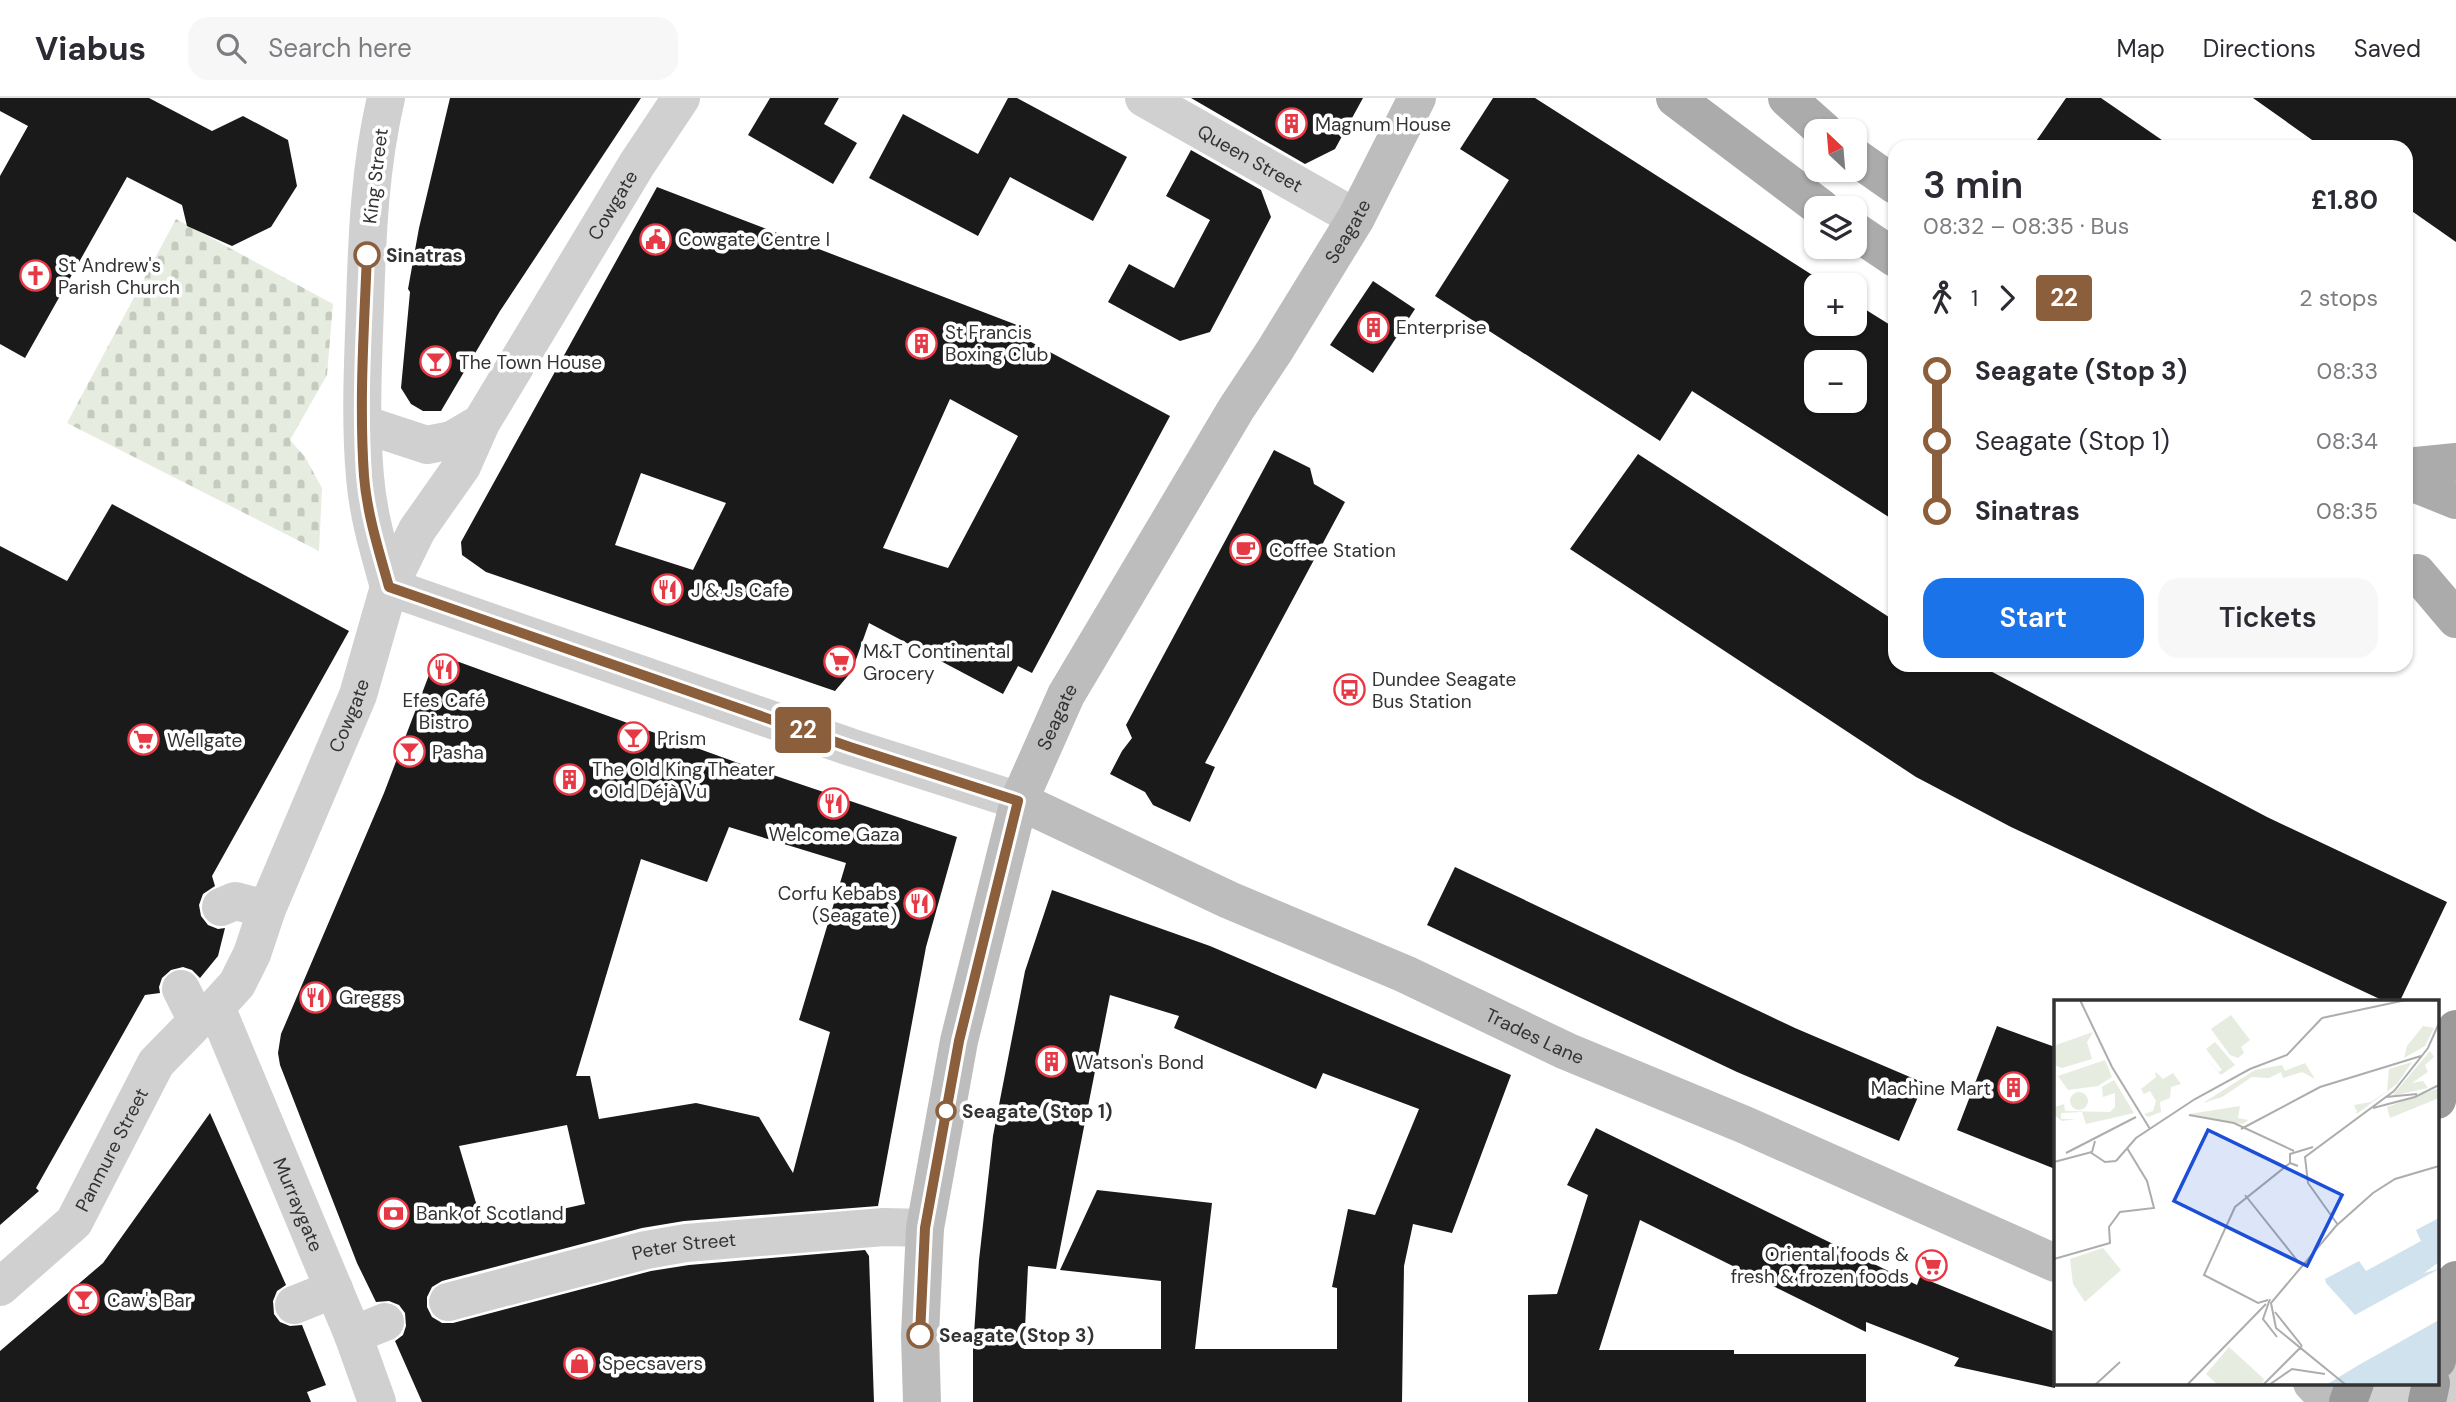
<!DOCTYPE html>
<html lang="en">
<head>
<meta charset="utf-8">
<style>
	body { margin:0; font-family:"DM Sans",sans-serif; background:#f7f7f7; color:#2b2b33; height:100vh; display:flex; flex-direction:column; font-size:26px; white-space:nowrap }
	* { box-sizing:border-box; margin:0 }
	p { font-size:23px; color:#7c7c81 }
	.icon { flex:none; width:38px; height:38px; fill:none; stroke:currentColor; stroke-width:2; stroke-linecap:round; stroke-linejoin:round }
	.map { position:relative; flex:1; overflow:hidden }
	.drawer { position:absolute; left:1888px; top:42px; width:525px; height:532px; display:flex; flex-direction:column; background:#fff; border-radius:21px; box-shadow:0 2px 5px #0004 }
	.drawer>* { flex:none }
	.badge { padding:0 14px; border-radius:5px; font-size:24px; line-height:46px }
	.needle { width:46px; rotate:334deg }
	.buttons { position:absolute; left:1804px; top:21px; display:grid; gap:14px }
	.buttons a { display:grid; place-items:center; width:63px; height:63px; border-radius:14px; background:#fff; box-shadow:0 2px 5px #0004; font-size:35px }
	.map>.badge { position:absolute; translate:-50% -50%; box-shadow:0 0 0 4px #fff }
	.legs { display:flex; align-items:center; gap:10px; height:77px; padding:0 35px; font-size:23px }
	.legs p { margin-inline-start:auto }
	.overview { display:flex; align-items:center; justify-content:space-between; height:119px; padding:0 35px }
	h1 { font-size:38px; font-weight:600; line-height:52px }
	.primary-button { display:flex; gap:14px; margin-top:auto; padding:14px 35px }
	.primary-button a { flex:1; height:80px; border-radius:21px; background:#1a73e8; color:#fff; font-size:28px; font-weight:600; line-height:80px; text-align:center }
	.primary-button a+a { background:#f7f7f7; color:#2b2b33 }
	ul { padding:0 35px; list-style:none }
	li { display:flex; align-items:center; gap:24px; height:70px; font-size:26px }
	li i { display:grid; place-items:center; width:10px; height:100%; margin:0 9px; background:currentColor }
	li i::after { content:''; width:18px; height:18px; margin:-9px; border:5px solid; border-radius:50%; background:#fff }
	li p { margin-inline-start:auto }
	li:first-child i { background:linear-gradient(#0000 50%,currentColor 0) }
	li:last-child i { background:linear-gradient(currentColor 50%,#0000 0) }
	header { display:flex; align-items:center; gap:42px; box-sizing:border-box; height:98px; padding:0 35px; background:#fff; border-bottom:2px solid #e1e1e2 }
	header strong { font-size:33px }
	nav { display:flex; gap:38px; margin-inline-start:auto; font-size:24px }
	.search { width:490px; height:63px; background:#f7f7f7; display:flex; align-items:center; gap:18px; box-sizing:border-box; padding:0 24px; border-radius:21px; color:#7c7c81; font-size:26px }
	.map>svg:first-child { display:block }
	.cemetery { fill:url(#cemetery-stones) }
	.building { fill:#1a1a1a; fill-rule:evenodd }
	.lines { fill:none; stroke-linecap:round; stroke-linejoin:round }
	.street { stroke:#d0d0d0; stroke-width:38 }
	.secondary { stroke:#bdbdbd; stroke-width:38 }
	.primary { stroke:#ababab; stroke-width:38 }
	.highway { stroke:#9a9a9a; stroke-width:38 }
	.line-1-casing { stroke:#fff; stroke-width:16 }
	.line-1 { stroke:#8b5e3c; stroke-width:10 }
	.stop-1-dot { fill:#fff; stroke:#8b5e3c; stroke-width:3.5 }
	.labels { text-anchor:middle; stroke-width:7; stroke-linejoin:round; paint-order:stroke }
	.poi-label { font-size:19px; fill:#333; stroke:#fff; text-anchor:start }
	.street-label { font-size:19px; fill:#333; stroke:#fff }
	.stop-label { font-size:19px; font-weight:bold; fill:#333; stroke:#fff; text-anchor:start }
	.inset-road { fill:none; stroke:#adadad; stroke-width:2 }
	.view { fill:#1d4ed8; fill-opacity:0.15; stroke:#1d4ed8; stroke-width:3.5 }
	.inset-edge { fill:none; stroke:#333; stroke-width:3.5 }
</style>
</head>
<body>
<header>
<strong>Viabus</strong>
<div class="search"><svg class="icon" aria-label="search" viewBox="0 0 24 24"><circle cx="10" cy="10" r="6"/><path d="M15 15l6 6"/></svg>Search here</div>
<nav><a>Map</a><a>Directions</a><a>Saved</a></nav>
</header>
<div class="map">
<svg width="2456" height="1304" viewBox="0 0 2456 1304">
	<defs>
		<pattern id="cemetery-stones" width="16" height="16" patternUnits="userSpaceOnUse" patternTransform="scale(1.75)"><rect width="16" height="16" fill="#e6ecdf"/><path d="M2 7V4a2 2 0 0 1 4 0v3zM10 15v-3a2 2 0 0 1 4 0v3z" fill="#c6cbc0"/></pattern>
	</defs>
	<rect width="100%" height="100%" fill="#fff"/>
	<!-- cemetery -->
	<path class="cemetery" d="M176 121 333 206 327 277 290 342 305 359 322 390 319 453 67 325Z"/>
	<!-- building -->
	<path class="building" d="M0 0H149L212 33 243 18 288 42 297 88 271 129 232 148 187 128 182 107 127 79 25 260 0 246V78L28 28 0 13Z
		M450 0H641L500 213 441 313H423L411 306 401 290 410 194 408 191 419 130Z
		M770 0H839L824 26 857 45 833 86 748 37Z
		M1008 0H1017L1127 59 1093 123 1010 79 978 138 869 80 903 16 978 56Z
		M1191 0H1363L1335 51 1305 66Z
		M1493 0H1535L1828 187H1816V226H1855V205L1895 230V423L1692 293 1660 343 1435 198 1509 82 1460 51ZM1816 264H1855V303H1816Z
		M2066 0H2101L2172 49H2032Z
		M2253 0H2456V144L2406 109V49H2322Z
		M1191 52 1261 92 1271 119 1210 234 1180 243 1108 204 1129 166 1174 190 1210 122 1166 98Z
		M657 89 1017 227 1014 235 1170 318 1032 575 1018 568 1003 596 869 525 852 573 835 593 486 474 462 457 461 444ZM950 301 1018 338 948 470 883 450ZM641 375 726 405 693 472 615 447Z
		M1373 183 1415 211 1373 275 1330 247Z
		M1274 352 1310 370 1314 386 1345 404 1205 665 1215 669 1190 724 1153 707 1145 694 1110 676 1122 653 1132 640 1126 627Z
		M1638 356 1895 523V567H1979L2267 719 2447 804 2400 903H2384L2011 729 1916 679 1570 451Z
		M112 406 349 533 212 778 215 788 203 796 199 807 201 818 208 827 218 831 225 830 218 858 200 880 192 872 183 869 171 872 162 880 159 889 160 895 145 897 36 1090 39 1093 0 1127V448L67 483Z
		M437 556 752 670 957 739 926 849 878 1108 684 1123 642 1130 442 1183 432 1189 427 1199V1209L432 1219 442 1225H453L651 1173 689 1167 865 1152 869 1158 874 1304H422L395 1243 403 1237 406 1228 405 1215 399 1207 389 1203 376 1204 357 1165 280 967 278 955 281 936 384 695ZM729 729 846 765 799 922 830 934 793 1075 759 1019 696 1005 599 1021 590 978H576L641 761 707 784ZM567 1027 585 1106 512 1122 482 1125 459 1048Z
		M1455 769 1795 930 1924 985 1899 1043 1737 974 1427 827Z
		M1052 792 1210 848 1511 977 1452 1135 1413 1126 1404 1168 1402 1304H973V1251L979 1162 993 1038 1025 873ZM1110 897 1179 918 1174 930 1316 991 1323 975 1419 1011 1375 1117 1348 1111 1332 1189 1337 1190V1251H1195L1212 1105 1097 1092 1060 1172 1161 1183V1251H1024L1028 1168 1056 1171Z
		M1997 928 2055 949V1071L1957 1032Z
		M210 1015 286 1187 277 1193 273 1203 274 1216 280 1224 290 1228 302 1227 326 1287 307 1294 311 1304H0V1253L103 1165Z
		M1596 1030 1917 1187 1920 1179 2055 1234V1290L1954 1268 1959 1260 1866 1224V1234L1640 1122 1599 1252H1734V1256H1866V1304H1528V1197L1557 1196 1588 1097 1567 1087Z"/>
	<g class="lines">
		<!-- street -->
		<g class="street">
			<path d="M386 0C370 68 367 137 365 208 363 264 360 322 365 379 368 417 379 453 389 489"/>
			<path id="s1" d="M1144 0 1356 120"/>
			<path d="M363 326 427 347 452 342 481 325"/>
			<path d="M389 489 850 649 1019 703"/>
			<path d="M221 809 235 803 267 811"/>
			<path d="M181 891 197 923"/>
			<path id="s2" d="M216 909 353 1237 377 1304"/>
			<path id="s3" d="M0 1189 74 1124 156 965 197 923 216 909 237 886 252 856 267 811 358 597 389 489 417 432 462 368 481 325 637 66 681 0"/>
			<path id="s4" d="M448 1204 646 1152 686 1145 884 1129 925 1130"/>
			<path d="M294 1207 334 1191"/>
			<path d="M353 1237 385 1224"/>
			<path d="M2437 1273 2456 1287"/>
			<path d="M2381 1304 2394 1289 2403 1285"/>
		</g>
		<!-- secondary -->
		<g class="secondary">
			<path id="s5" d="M1019 703 1229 802 1405 876 1566 953 1745 1027 2055 1165"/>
			<path d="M2312 1285 2330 1304"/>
			<path id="s6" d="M922 1304 920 1237 925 1130 959 943 1019 703 1066 597 1236 311 1275 252 1356 120 1417 0"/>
		</g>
		<!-- primary -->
		<path class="primary" d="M1675 0 1821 110
			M1787 0 1824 33
			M1855 59 1895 87
			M1855 133 1895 160
			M2406 369 2456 364
			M2406 382 2456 402
			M2417 475 2456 521"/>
		<!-- highway -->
		<path class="highway" d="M2437 1002 2456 931
			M2437 1262 2456 1182
			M2348 1304 2355 1285
			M2427 1304 2431 1285"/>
	</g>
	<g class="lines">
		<defs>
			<path id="line-1" d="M367 157C364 230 359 305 364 378 367 416 379 453 389 489L850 649 1018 703 959 943 925 1130 920 1237"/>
		</defs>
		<!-- line-1 casing -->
		<use href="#line-1" class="line-1-casing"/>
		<!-- line-1 -->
		<use href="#line-1" class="line-1"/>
	</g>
	<!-- icons -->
	<defs>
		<symbol id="building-ring" viewBox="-11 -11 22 22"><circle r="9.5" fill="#fff" stroke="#e63946" stroke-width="1.5"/><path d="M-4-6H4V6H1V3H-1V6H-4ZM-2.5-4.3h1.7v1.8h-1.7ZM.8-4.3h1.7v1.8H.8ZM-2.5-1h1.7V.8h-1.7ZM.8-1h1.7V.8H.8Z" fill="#e63946"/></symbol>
		<symbol id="civic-ring" viewBox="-11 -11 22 22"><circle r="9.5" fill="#fff" stroke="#e63946" stroke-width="1.5"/><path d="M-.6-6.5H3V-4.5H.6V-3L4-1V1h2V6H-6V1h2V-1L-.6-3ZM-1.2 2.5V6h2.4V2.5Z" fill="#e63946"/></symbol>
		<symbol id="church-ring" viewBox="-11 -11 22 22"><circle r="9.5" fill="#fff" stroke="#e63946" stroke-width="1.5"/><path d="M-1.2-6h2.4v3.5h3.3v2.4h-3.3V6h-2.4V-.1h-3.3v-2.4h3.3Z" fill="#e63946"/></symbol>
		<symbol id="bar-ring" viewBox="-11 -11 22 22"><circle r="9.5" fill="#fff" stroke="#e63946" stroke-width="1.5"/><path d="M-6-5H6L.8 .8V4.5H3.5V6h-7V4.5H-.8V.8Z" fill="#e63946"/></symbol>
		<symbol id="cafe-ring" viewBox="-11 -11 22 22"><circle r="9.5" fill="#fff" stroke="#e63946" stroke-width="1.5"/><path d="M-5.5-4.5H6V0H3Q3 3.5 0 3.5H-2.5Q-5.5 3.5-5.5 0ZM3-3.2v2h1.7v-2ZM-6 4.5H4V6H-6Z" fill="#e63946"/></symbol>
		<symbol id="restaurant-ring" viewBox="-11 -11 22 22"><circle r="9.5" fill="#fff" stroke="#e63946" stroke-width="1.5"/><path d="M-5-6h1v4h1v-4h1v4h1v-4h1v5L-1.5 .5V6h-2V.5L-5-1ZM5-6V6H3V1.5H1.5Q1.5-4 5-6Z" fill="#e63946"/></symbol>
		<symbol id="supermarket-ring" viewBox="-11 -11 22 22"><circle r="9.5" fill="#fff" stroke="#e63946" stroke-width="1.5"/><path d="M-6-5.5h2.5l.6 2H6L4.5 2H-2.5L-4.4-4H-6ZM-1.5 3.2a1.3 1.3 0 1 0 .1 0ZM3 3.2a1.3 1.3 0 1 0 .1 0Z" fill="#e63946"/></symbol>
		<symbol id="bus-ring" viewBox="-11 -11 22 22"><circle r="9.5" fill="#fff" stroke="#e63946" stroke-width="1.5"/><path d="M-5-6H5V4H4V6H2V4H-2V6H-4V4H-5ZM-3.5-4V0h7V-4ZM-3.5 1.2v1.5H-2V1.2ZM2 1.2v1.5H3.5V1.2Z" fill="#e63946"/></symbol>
		<symbol id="bank-ring" viewBox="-11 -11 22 22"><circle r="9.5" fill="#fff" stroke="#e63946" stroke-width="1.5"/><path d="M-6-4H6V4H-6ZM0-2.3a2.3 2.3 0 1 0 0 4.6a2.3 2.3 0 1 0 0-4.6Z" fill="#e63946"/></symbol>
		<symbol id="shop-ring" viewBox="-11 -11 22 22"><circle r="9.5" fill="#fff" stroke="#e63946" stroke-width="1.5"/><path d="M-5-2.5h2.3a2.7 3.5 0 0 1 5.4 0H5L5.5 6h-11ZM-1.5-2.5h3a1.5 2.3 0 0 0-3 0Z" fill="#e63946"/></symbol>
	</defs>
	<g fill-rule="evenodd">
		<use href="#building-ring" x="1274" y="8" width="35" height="35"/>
		<use href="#civic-ring" x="638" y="124" width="35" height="35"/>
		<use href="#church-ring" x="18" y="160" width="35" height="35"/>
		<use href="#building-ring" x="1356" y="212" width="35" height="35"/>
		<use href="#building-ring" x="904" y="228" width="35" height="35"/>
		<use href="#bar-ring" x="418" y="246" width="35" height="35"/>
		<use href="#cafe-ring" x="1228" y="434" width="35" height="35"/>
		<use href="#restaurant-ring" x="650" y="474" width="35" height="35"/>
		<use href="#supermarket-ring" x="822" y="546" width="35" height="35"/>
		<use href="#restaurant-ring" x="426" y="554" width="35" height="35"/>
		<use href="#bus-ring" x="1332" y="574" width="35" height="35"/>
		<use href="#bar-ring" x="616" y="622" width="35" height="35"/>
		<use href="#supermarket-ring" x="126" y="624" width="35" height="35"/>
		<use href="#bar-ring" x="392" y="636" width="35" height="35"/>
		<use href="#building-ring" x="552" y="664" width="35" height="35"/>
		<use href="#restaurant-ring" x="816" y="688" width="35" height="35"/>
		<use href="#restaurant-ring" x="902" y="788" width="35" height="35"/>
		<use href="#restaurant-ring" x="298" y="882" width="35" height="35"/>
		<use href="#building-ring" x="1034" y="946" width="35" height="35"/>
		<use href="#building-ring" x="1996" y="972" width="35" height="35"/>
		<use href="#bank-ring" x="376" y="1098" width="35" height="35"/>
		<use href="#supermarket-ring" x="1914" y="1150" width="35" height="35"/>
		<use href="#bar-ring" x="66" y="1184" width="35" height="35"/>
		<use href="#shop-ring" x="562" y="1248" width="35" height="35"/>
	</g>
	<!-- markers -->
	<g class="stop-1-dot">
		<circle cx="367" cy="157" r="12"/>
		<circle cx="946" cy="1013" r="9"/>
		<circle cx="920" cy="1237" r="12"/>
	</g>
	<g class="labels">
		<!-- poi labels -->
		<g class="poi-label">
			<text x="1315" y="33">Magnum House</text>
			<text x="678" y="148">Cowgate Centre l</text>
			<text x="58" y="174">St Andrew's<tspan x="58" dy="22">Parish Church</tspan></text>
			<text x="1396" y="236">Enterprise</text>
			<text x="945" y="241">St Francis<tspan x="945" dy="22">Boxing Club</tspan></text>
			<text x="459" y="271">The Town House</text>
			<text x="1269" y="459">Coffee Station</text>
			<text x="691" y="499">J &amp; Js Cafe</text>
			<text x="863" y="560">M&amp;T Continental<tspan x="863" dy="22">Grocery</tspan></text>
			<text x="1372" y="588">Dundee Seagate<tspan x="1372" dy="22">Bus Station</tspan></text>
			<text x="444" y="609" text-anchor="middle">Efes Café<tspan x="444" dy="22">Bistro</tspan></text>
			<text x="657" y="647">Prism</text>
			<text x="167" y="649">Wellgate</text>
			<text x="432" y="661">Pasha</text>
			<text x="592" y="678">The Old King Theater<tspan x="592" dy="22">• Old Déjà Vu</tspan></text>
			<text x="834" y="743" text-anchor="middle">Welcome Gaza</text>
			<text x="897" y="802" text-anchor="end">Corfu Kebabs<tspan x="897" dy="22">(Seagate)</tspan></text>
			<text x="339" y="906">Greggs</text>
			<text x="1075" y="971">Watson's Bond</text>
			<text x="1991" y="997" text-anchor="end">Machine Mart</text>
			<text x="416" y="1122">Bank of Scotland</text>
			<text x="1909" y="1163" text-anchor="end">Oriental foods &amp;<tspan x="1909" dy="22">fresh &amp; frozen foods</tspan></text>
			<text x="107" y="1209">Caw's Bar</text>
			<text x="602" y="1272">Specsavers</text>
		</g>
		<!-- street labels -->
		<g class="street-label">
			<text dy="7" stroke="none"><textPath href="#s1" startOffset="122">Queen Street</textPath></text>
			<text transform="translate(375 78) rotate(-83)" y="7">King Street</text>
			<text dy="7" stroke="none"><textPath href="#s3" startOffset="1260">Cowgate</textPath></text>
			<text dy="7" stroke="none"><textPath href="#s6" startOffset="1270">Seagate</textPath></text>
			<text dy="7" stroke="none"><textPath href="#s3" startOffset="682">Cowgate</textPath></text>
			<text dy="7" stroke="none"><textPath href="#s6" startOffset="704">Seagate</textPath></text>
			<text dy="7" stroke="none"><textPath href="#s5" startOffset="567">Trades Lane</textPath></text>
			<text dy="7" stroke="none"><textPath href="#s3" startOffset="180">Panmure Street</textPath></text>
			<text dy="7" stroke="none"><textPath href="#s2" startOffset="214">Murraygate</textPath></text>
			<text dy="7" stroke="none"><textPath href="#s4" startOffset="243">Peter Street</textPath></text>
		</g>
		<!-- stop labels -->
		<g class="stop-label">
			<text x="386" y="164">Sinatras</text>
			<text x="962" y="1020">Seagate (Stop 1)</text>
			<text x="939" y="1244">Seagate (Stop 3)</text>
		</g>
	</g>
	<!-- overview -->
	<g transform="translate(2054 902)">
		<rect width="385" height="385" fill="#fff"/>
		<path d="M376 51 380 57 371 65 374 72 358 83 369 81 374 88 338 96ZM358 62 343 84 304 113 300 112H303L300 105 317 102 333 91 335 69ZM60 80 80 113 32 124 28 112 7 113V119H22L8 121 0 115V102L1 107 10 104 11 111 56 112 61 107V93L49 97 48 87Z" fill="#e6ecdf"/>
		<path d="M251 63 261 79 248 72 229 78 227 72 215 78 198 77 168 97 149 103 201 70 228 65 231 71ZM385 88V98L336 118 333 107ZM186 106 184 118 194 120 189 124 135 114Z" fill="#e6ecdf"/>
		<path d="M49 248 67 270 31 302 19 284 16 259Z" fill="#e6ecdf"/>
		<path d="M369 26 380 28 371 46 350 58 353 46ZM39 32 33 42 38 59 8 68 0 65 2 45ZM101 71 109 79 119 73 127 84 117 87 116 98 106 102 107 112 94 117 90 114 99 111 102 101 96 91 90 94 87 89 102 77ZM16 101a9 9 0 1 1 18 0a9 9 0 1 1-18 0ZM175 347 210 379 208 385H164L152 374Z" fill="#e6ecdf"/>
		<path d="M177 15 196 40 187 47 190 53 184 58 176 55 157 29ZM161 42 181 65 167 75 148 53 165 72 168 70 152 49ZM51 60 58 77 44 86 14 90 4 76Z" fill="#e6ecdf"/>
		<path d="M385 218V262L370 273 385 269 301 315 272 283 271 279 305 261 312 271 367 241 362 230ZM385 320V385H272L303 366Z" fill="#cfe2ee"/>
		<path class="inset-road" d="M26 0 58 67 96 129M268 18 352 0M332 97 363 94M319 108 361 97 385 85M135 115 180 123 240 151M187 129 266 87 367 56M36 152 51 162 62 161M12 153 82 117M62 161 82 138 141 99 196 69 233 55 268 18M0 162 38 152 41 141M244 166 236 163V154L259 147M191 195 246 264M284 225 254 183 251 157 340 91 374 48 385 23M0 259 56 243 55 227 66 212 100 208 93 181 73 148M216 299 209 319 223 337M214 300 204 303 150 275 181 207 236 163M221 312 248 346M41 385 66 362M133 385 212 304M209 385 248 346M215 385 238 369 271 374M292 385 222 328 217 303 282 226 319 193 341 179 385 166"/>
		<path class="view" d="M154 130 288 195 253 266 120 201Z"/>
		<rect width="385" height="385" class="inset-edge"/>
	</g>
</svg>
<div class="buttons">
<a><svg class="needle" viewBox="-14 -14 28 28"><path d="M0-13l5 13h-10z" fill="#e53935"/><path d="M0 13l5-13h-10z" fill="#7c7c81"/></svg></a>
<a><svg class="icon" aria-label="layers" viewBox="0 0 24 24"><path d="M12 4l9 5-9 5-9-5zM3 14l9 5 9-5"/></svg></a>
<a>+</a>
<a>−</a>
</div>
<b class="badge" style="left:803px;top:632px;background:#8b5e3c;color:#fff">22</b>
<section class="drawer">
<div class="overview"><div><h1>3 min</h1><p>08:32 – 08:35 · Bus</p></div><b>£1.80</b></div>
<div class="legs"><svg class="icon" aria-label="walk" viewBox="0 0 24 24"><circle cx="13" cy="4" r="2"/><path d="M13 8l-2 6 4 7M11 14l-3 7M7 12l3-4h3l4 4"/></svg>1<svg class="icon" aria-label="forward" viewBox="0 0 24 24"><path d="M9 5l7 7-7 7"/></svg><b class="badge" style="background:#8b5e3c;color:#fff">22</b><p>2 stops</p></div>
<ul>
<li><i style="color:#8b5e3c"></i><b>Seagate (Stop 3)</b><p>08:33</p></li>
<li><i style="color:#8b5e3c"></i><span>Seagate (Stop 1)</span><p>08:34</p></li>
<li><i style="color:#8b5e3c"></i><b>Sinatras</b><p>08:35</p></li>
</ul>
<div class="primary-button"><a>Start</a><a>Tickets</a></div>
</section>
</div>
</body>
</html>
